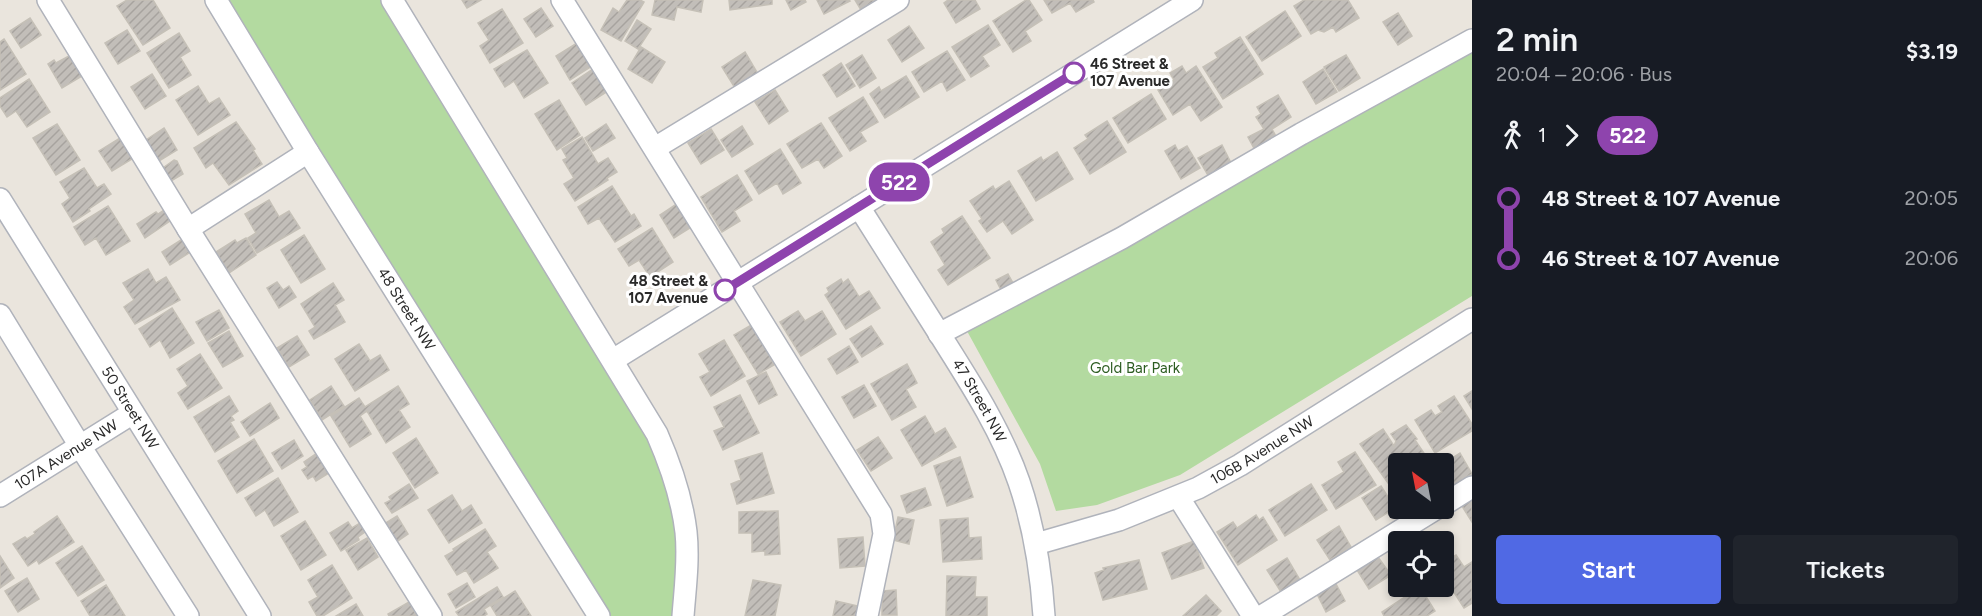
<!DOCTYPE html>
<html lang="en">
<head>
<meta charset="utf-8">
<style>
	body { margin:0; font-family:Figtree,sans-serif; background:#20242c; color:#f1f3f6; height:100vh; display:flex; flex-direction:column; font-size:22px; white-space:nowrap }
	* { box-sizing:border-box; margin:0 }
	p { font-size:20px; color:#9ea1a6 }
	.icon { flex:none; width:33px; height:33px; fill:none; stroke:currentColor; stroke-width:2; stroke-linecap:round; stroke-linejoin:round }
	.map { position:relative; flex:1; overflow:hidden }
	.side { display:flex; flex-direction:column; background:#171b24; width:510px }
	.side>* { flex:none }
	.badge { padding:0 12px; border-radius:20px; font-size:21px; line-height:39px }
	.needle { width:39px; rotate:328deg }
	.fabs { position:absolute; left:1388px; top:453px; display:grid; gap:12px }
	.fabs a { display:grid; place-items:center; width:66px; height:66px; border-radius:6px; background:#171b24; box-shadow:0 3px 9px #0003; font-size:30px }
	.map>.badge { position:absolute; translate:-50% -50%; box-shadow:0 0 0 3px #fff }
	.legs { display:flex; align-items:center; gap:9px; height:66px; padding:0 24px; font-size:20px }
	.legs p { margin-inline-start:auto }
	.overview { display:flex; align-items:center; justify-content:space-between; height:102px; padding:0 24px }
	h1 { font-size:33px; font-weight:600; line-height:45px }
	.button { display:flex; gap:12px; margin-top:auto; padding:12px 24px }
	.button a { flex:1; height:69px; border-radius:6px; background:#5069e4; color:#fff; font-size:24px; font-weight:600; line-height:69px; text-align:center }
	.button a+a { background:#20242c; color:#f1f3f6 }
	ul { padding:0 24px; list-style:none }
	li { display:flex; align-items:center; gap:21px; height:60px; font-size:22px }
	li i { display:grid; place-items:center; width:9px; height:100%; margin:0 8px; background:currentColor }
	li i::after { content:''; width:15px; height:15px; margin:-8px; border:4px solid; border-radius:50%; background:#171b24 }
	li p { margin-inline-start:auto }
	li:first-child i { background:linear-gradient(#0000 50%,currentColor 0) }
	li:last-child i { background:linear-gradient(currentColor 50%,#0000 0) }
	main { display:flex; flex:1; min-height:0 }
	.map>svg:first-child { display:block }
	.park { fill:#b3daa0 }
	.building { fill:url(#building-hatch); stroke:#c5c0b7; stroke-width:1.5 }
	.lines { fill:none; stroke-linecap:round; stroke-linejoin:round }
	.minor-casing { stroke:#b0b3bb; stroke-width:24 }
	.minor { stroke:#fff; stroke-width:21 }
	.line-1-casing { stroke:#fff; stroke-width:14 }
	.line-1 { stroke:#8e44ad; stroke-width:9 }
	.stop-1-dot { fill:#fff; stroke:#8e44ad; stroke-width:3 }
	.labels { text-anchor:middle; stroke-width:6; stroke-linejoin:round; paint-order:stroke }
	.stop-label { font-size:15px; font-weight:bold; fill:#292929; stroke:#fff; text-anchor:start }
	.street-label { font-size:15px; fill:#292929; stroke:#fff }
	.park-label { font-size:15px; fill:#2d5d22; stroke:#fff }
</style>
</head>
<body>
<main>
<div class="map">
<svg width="1472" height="616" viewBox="0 0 1472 616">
	<defs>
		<pattern id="building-hatch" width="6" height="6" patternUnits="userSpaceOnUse" patternTransform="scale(1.5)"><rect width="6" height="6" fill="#c2beb9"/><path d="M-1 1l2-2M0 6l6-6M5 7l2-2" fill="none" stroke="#a7a39f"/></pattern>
	</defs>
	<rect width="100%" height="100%" fill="#eae5dd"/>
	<!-- park -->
	<path class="park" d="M216 0H392L675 480 683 616H599Z
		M1472 49V296L1180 475 1097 505 1056 511 1040 464 967 331Z"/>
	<!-- building -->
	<path class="building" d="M127 0H153L170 28 143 45 117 6Z
		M462 0H481L467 8Z
		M627 0H640L644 2 621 41 601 30 613 8 619 12Z
		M655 0H703L701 12 677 7 674 20 652 15Z
		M729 0H772V4L730 10Z
		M786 0H805L806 2 791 10Z
		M817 0H849L850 1 824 14Z
		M855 0H876L861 10Z
		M948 0H975L980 9 956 23 944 3Z
		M1026 0H1029L1042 20 1025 31 1031 41 1013 52 993 21Z
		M1044 0H1093L1094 2 1076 12 1070 3 1052 13Z
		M1304 0H1348L1359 18 1336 32 1333 27 1324 32 1318 30 1311 34 1294 6Z
		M541 8 553 26 536 37 524 19Z
		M502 9 523 43 490 63 480 46 489 40 478 23Z
		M1285 11 1301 36 1262 61 1246 37Z
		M1398 13 1412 36 1398 45 1383 22Z
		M30 18 41 35 21 48 10 31Z
		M637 20 651 29 638 49 625 41Z
		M988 25 1000 45 982 56 989 66 971 77 952 47Z
		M909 26 924 48 902 62 888 40Z
		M127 30 140 51 118 64 105 43Z
		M179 33 190 51 180 57 191 75 169 88 147 53Z
		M1240 37 1263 74 1223 99 1203 67 1218 58 1215 53Z
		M4 39 26 74 0 90V42Z
		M577 43 592 66 570 80 556 56Z
		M641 47 665 62 652 83 628 69Z
		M527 50 548 83 524 98 514 81 505 87 494 69Z
		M947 51 965 80 947 91 942 81 924 92 912 72Z
		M745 52 758 74 735 88 722 67Z
		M862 55 876 78 860 88 846 65Z
		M1346 55 1360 78 1339 91 1324 67Z
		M69 56 82 76 62 88 48 64 54 60 56 63Z
		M841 63 855 86 837 97 823 75Z
		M1182 66 1186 73 1196 66 1222 107 1201 121 1190 104 1173 115 1158 90 1174 80 1170 73Z
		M593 69 608 91 586 105 572 83Z
		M1323 69 1337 92 1316 104 1303 82Z
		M152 74 166 96 145 109 131 87Z
		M906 76 919 97 885 118 870 94 879 87 881 91Z
		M29 79 50 112 27 127 16 111 7 117 0 106V98Z
		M198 86 209 104 219 98 230 115 198 135 176 100Z
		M775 90 788 111 769 124 755 102Z
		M1151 94 1166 119 1128 143 1113 118Z
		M1278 95 1291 117 1272 129 1278 140 1256 152 1248 137 1264 129 1256 117 1261 114 1257 107Z
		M863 97 878 122 860 132 866 141 850 151 829 118Z
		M559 100 580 135 557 150 535 114Z
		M1107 121 1126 152 1090 174 1074 148 1088 139 1085 135Z
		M236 122 255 149 253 150 262 164 229 185 213 163 206 168 194 148Z
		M821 123 842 156 824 168 818 159 802 168 787 144Z
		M57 124 80 160 56 175 33 138Z
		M606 124 615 138 593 151 585 138Z
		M742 126 753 144 732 157 721 140Z
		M164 128 177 150 159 161 146 140Z
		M711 129 724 150 701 164 688 143Z
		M582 137 598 164 608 158 617 172 607 178 608 180 575 201 564 184 574 178 563 160 567 158 562 149Z
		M120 138 132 159 112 171 99 151Z
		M1175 145 1178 151 1187 146 1200 168 1181 179 1165 151Z
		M1222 145 1232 165 1209 177 1198 158Z
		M780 149 801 183 783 194 777 183 759 194 745 171Z
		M1057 152 1073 179 1036 201 1018 171 1041 157 1043 161Z
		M174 160 177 161 183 174 171 181 163 168Z
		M84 168 97 188 104 184 111 194 89 209 90 211 73 222 62 204 70 198 60 182Z
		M737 175 752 200 734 211 740 221 722 232 701 197Z
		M1009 181 1033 220 1012 234 1003 221 987 232 979 221 982 219 970 201 993 186 995 190Z
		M612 186 631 216 634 214 641 226 615 242 599 218 588 224 578 207Z
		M269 200 279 217 289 211 300 228 257 253 248 238 256 233 245 214Z
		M678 203 693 226 674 238 660 215Z
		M108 206 130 241 106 255 96 238 85 245 74 227Z
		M164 210 170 221 145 238 137 224 156 212 158 214Z
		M962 216 990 258 948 285 938 270 945 265 931 242 944 233 942 229Z
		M652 228 673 262 650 277 639 260 629 266 618 249Z
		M304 235 325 269 301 283 281 250Z
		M184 238 192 251 170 265 162 252Z
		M246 238 256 255 229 273 216 252 235 240 237 243Z
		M148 269 156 283 166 277 180 300 135 324 124 307 134 300 123 283Z
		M1008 274 1013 283 1001 290 996 280Z
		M841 279 843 283 848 279 859 297 869 291 880 308 846 329 825 295 829 292 827 288Z
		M277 282 283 290 289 286 296 297 279 308 267 288Z
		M333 283 344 300 335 305 345 322 314 339 309 331 315 327 301 304Z
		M172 308 194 343 170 358 160 340 150 347 139 329Z
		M219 310 229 328 207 341 196 322Z
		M798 311 805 321 822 311 836 334 801 356 780 322Z
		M753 324 774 365 758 374 734 335Z
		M871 326 883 344 862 357 850 339Z
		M229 331 243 356 223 367 208 343Z
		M297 336 309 355 289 367 277 348Z
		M724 340 745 376 711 396 700 377 710 372 699 354Z
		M359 344 370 361 380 355 389 370 355 391 335 359Z
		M849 346 858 362 837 374 828 359Z
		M200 354 222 388 188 409 178 393 188 386 177 369Z
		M907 364 917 383 906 389 916 407 892 420 871 384Z
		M766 372 777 395 759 404 747 381Z
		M864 385 876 406 854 418 842 397Z
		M331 386 344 406 322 420 310 400Z
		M398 386 409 404 399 410 410 427 386 443 367 411 360 416 371 434 350 447 331 416 359 398 365 407Z
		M1472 391V409L1464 396Z
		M740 395 759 433 723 450 714 431 724 427 714 407Z
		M229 396 238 411 231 416 234 420 230 422 239 437 215 452 194 417Z
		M1454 396 1472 424V431L1435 453 1415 420 1431 410 1435 416 1442 412 1438 406Z
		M270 403 279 418 250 436 241 422Z
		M925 416 935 434 945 428 956 447 922 466 901 430Z
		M1406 425 1417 439 1415 440 1428 459 1421 464H1398V478L1397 477 1388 483 1360 444 1383 429 1394 446 1396 441 1391 434Z
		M878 437 892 458 871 471 857 450Z
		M416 438 438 473 415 488 393 453Z
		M254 439 273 471 237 493 218 461Z
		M294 440 303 456 282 469 272 453Z
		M1355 452 1376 485 1336 509 1322 485 1344 472 1338 462Z
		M317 453 329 473 316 481 313 476 308 479 302 470 307 467 304 462Z
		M762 453 774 493 737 504 731 484 741 480 735 461Z
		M1460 453 1472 474 1452 486 1443 471V464Z
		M960 457 973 497 947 506 934 466Z
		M278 478 298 512 274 526 265 510 256 516 245 498Z
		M409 484 418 498 392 513 385 503 391 500 389 497Z
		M1311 484 1327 510 1285 536 1269 510Z
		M1381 486 1395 508 1376 520 1362 498Z
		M925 488 931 505 907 513 901 496Z
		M452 495 462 511 471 505 482 523 449 543 428 510Z
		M1472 496V522L1460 503Z
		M778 511 780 554 765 555V551L752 552V533H739V512Z
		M1256 515 1259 520 1263 517 1277 540 1238 565 1217 532 1233 522 1237 528Z
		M57 516 74 542 39 564 37 560 28 566 13 544 25 537 27 539 35 534 34 532Z
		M397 516 408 534 395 543 384 524Z
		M898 517 914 520 909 544 893 540Z
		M968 518 969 538 981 537 982 559 943 562 940 520Z
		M305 521 326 555 301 570 281 536Z
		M348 522 352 528 360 523 365 532 358 537 359 540 341 551 330 533Z
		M1339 526 1351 547 1330 560 1317 540Z
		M485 529 496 546 487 552 498 568 474 583 466 570 457 575 445 556 454 551 453 549Z
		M863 537 865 566 840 568 838 539Z
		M367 538 378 557 358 570 346 550Z
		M1194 541 1204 568 1172 579 1162 553Z
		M82 546 104 580 78 596 56 563Z
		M1456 555 1464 567 1472 562V603L1464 608 1448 583 1446 584 1443 580V563Z
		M0 556 14 578 0 588Z
		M1378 557 1391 575 1369 589 1357 570Z
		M1287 558 1300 580 1281 592 1267 570Z
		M1139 560 1147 589 1103 600 1095 573 1104 570 1103 568Z
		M332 565 352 598 323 616H317L309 602 318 597 308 580Z
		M947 576 976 577 975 597H987V616H946Z
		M27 578 39 599 18 612 5 591Z
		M753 580 781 585 775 616H745Z
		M1335 582 1345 601 1326 612 1316 592Z
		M467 583 475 597 456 608 448 594Z
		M106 585 125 616H90L81 601Z
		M497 587 503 597 484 609 487 614 484 616H459L456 612Z
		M1420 587 1435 611 1427 616H1384L1382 612Z
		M896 590 897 615H882V591Z
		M515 591 531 616H497L491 606Z
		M1206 595 1221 611 1216 616H1183Z
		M836 601 858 606 856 616H833Z
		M409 602 417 616H389L388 614Z
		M356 604 363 616H336Z"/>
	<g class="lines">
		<defs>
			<g id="minor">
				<path d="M48 0 188 229 431 616"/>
				<path id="s1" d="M216 0 308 152 599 616"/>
				<path d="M392 0 657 434C671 466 682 498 686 532 689 560 685 589 683 616"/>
				<path d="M562 0 881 514 884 534 867 616"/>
				<path d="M655 148 898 0"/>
				<path id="s2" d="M0 199 260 616"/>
				<path id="s3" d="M859 207C886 250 914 294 942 338 971 384 1001 430 1019 482 1034 526 1041 570 1044 616"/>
				<path d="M188 229 308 152"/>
				<path d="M0 315 80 446 188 616"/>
				<path d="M939 334 1122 238 1301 134 1472 40"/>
				<path d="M613 360 1192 0"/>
				<path id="s4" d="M0 496 133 413"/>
				<path d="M1179 498 1253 616"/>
				<path d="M1443 505 1472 487"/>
				<path id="s5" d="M1036 544 1119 520 1198 488 1240 465 1472 319"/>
				<path d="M1262 616 1437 508"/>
			</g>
		</defs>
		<!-- minor casing -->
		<use href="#minor" class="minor-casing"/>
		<!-- minor -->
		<use href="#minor" class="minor"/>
	</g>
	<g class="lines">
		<defs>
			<path id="line-1" d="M725 290 1074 73"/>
		</defs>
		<!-- line-1 casing -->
		<use href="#line-1" class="line-1-casing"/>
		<!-- line-1 -->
		<use href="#line-1" class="line-1"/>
	</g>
	<!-- markers -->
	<g class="stop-1-dot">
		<circle cx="1074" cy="73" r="10"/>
		<circle cx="725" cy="290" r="10"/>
	</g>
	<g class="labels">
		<!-- stop labels -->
		<g class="stop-label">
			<text x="1090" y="69">46 Street &amp;<tspan x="1090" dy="17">107 Avenue</tspan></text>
			<text x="708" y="286" text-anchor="end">48 Street &amp;<tspan x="708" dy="17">107 Avenue</tspan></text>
		</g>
		<!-- street labels -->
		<g class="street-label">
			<text dy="5" stroke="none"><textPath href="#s1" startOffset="363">48 Street NW</textPath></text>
			<text dy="5" stroke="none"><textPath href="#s3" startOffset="228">47 Street NW</textPath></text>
			<text dy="5" stroke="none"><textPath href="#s2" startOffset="246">50 Street NW</textPath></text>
			<text dy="5" stroke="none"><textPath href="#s5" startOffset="246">106B Avenue NW</textPath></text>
			<text dy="5" stroke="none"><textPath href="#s4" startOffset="78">107A Avenue NW</textPath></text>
		</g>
		<!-- park labels -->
		<g class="park-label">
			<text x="1135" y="373">Gold Bar Park</text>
		</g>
	</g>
</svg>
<div class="fabs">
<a><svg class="needle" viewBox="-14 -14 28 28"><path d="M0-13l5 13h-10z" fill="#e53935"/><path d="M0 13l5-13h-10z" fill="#9ea1a6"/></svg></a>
<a><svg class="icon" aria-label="locate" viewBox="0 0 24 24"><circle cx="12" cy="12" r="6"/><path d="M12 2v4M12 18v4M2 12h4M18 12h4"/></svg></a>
</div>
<b class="badge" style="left:899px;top:182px;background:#8e44ad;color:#fff">522</b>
</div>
<section class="side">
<div class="overview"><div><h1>2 min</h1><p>20:04 – 20:06 · Bus</p></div><b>$3.19</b></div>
<div class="legs"><svg class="icon" aria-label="walk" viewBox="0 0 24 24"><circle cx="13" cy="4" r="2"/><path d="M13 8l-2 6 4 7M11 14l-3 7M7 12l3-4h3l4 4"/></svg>1<svg class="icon" aria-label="forward" viewBox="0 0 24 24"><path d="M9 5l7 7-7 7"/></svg><b class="badge" style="background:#8e44ad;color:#fff">522</b></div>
<ul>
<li><i style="color:#8e44ad"></i><b>48 Street &amp; 107 Avenue</b><p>20:05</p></li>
<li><i style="color:#8e44ad"></i><b>46 Street &amp; 107 Avenue</b><p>20:06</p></li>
</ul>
<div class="button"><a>Start</a><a>Tickets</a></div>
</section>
</main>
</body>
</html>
